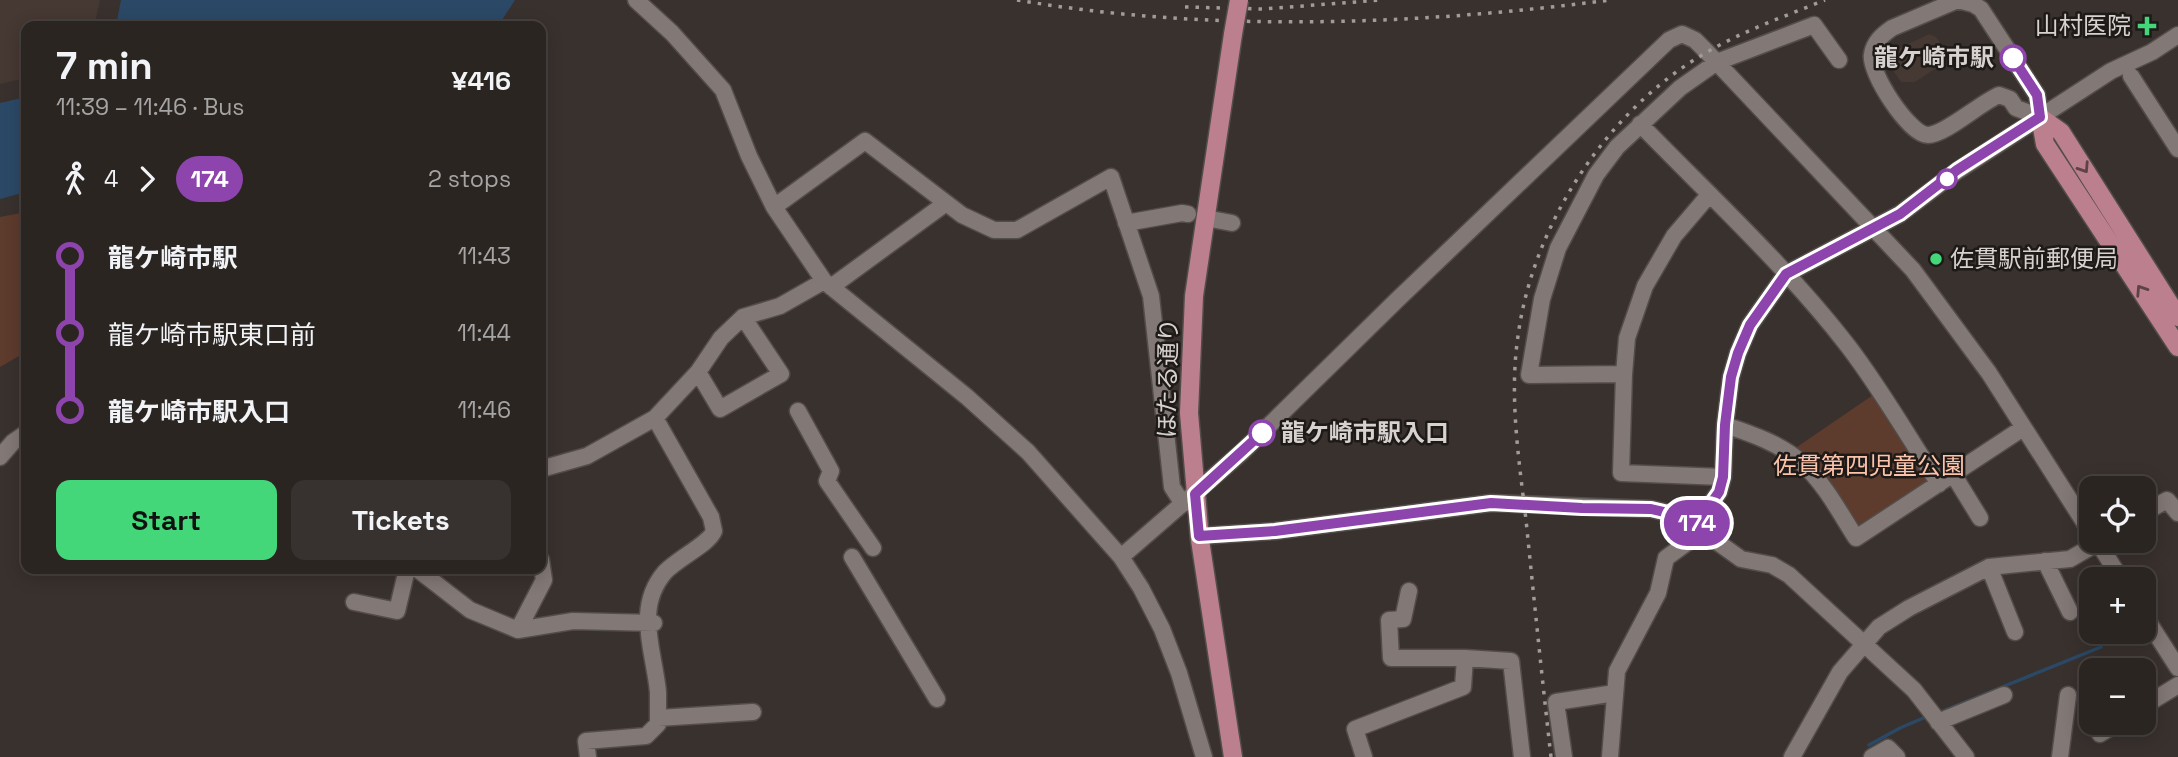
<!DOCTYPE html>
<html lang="en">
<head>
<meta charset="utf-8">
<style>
	body { margin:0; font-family:"Space Grotesk","Noto Sans JP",sans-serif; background:#37312f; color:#f1f3f6; height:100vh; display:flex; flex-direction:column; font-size:26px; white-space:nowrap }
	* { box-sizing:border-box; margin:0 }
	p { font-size:23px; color:#a6a5a5 }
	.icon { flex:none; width:38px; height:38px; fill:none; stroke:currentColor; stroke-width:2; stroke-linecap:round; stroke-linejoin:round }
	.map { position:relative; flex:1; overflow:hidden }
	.drawer { position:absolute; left:21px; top:21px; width:525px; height:553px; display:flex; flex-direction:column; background:#2b2522; border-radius:14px; box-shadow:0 4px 18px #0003,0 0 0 2px #474240 }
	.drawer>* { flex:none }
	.badge { padding:0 14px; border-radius:23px; font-size:24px; line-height:46px }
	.fabs { position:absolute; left:2079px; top:476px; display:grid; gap:14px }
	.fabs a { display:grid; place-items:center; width:77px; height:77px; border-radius:14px; background:#2b2522; box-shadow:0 4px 18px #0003,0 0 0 2px #474240; font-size:35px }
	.map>.badge { position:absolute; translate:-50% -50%; box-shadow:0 0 0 4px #fff }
	.legs { display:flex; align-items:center; gap:10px; height:77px; padding:0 35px; font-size:23px }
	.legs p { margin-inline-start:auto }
	.headline { display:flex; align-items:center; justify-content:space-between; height:119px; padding:0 35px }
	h1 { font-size:38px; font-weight:800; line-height:52px }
	.primary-button { display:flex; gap:14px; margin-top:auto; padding:14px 35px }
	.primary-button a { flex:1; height:80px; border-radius:14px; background:#44d77a; color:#111; font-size:28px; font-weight:800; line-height:80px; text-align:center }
	.primary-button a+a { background:#37312f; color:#f1f3f6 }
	ul { padding:0 35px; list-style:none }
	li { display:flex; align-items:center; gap:24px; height:77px; font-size:26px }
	li i { display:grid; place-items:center; width:10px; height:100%; margin:0 9px; background:currentColor }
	li i::after { content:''; width:18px; height:18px; margin:-9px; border:5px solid; border-radius:50%; background:#2b2522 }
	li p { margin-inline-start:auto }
	li:first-child i { background:linear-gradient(#0000 50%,currentColor 0) }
	li:last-child i { background:linear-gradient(currentColor 50%,#0000 0) }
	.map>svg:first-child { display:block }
	.built { fill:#463832 }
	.green { fill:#5d3b2d }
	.water { fill:#2b4966 }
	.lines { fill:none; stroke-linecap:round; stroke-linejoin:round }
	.stream { stroke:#2b4966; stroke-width:3.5 }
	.minor-casing { stroke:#534d4a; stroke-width:19 }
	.major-casing { stroke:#534d4a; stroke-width:21 }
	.minor { stroke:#827875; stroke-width:16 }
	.major { stroke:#bc7f8e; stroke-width:18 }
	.rail { stroke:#a19b99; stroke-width:3.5; stroke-dasharray:3.5 7; stroke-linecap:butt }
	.major-bridge-casing { stroke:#534d4a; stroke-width:21; stroke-linecap:butt }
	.major-bridge { stroke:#bc7f8e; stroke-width:18 }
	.oneway { stroke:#5d4247 }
	.line-1-casing { stroke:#fff; stroke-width:16 }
	.line-1 { stroke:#8e44ad; stroke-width:10 }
	.poi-dot { fill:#44d77a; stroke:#1e1a18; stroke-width:2.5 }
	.stop-1-dot { fill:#fff; stroke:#8e44ad; stroke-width:3.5 }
	.labels { text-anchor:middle; stroke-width:5; stroke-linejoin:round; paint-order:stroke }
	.poi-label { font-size:24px; fill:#d7d2d0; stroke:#1e1a18; text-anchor:end }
	.stop-label { font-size:24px; font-weight:bold; fill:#d7d2d0; stroke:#1e1a18; text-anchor:end }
	.street-label { font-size:24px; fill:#d7d2d0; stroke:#1e1a18 }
	.park-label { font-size:24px; fill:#fcc3ab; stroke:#1e1a18 }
</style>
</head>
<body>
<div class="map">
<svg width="2178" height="757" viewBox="0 0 2178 757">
	<rect width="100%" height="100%" fill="#39312e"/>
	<!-- built -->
	<path class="built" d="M0 0H100L94 26H26V78L0 84Z
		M1929 34 1936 37 1945 50V60L1941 65 1915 82H1901L1892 69 1891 56 1896 50Z"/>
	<!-- green -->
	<path class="green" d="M26 212V352L0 367V217Z
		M1873 395 1929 482 1861 527 1855 526 1794 449Z"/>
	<!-- water -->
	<path class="water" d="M121 0H515L498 26H116Z
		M26 97V192L0 199V103Z"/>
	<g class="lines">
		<!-- stream -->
		<path class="stream" d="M1938 713 2101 647
			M1869 745 1900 728 1928 716"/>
		<defs>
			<path id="minor" d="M636 0 672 33 723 90 749 156 774 207 824 281 967 397 1028 452 1121 557 1141 588 1162 629 1179 673 1204 757
				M1958 0 1973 4 1981 9 2037 95 2040 117 2016 108 2010 99 1999 95C1980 103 1945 135 1928 135 1909 135 1868 71 1872 54 1874 42 1882 35 1892 28Z
				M2131 76 2178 149
				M1640 124C1710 196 1786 266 1848 346 1881 389 1909 438 1939 484
				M774 207 865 141 962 215 994 230H1017L1111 177 1151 296 1172 487 1183 504
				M1216 220 1232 223
				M1126 223 1182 213 1188 214
				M831 287 946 203
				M698 372 720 409 781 374 743 317
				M1624 374 1627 338 1645 286 1674 236 1709 195
				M798 411 831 471 827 481 873 548
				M1725 425C1752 434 1781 444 1802 463 1825 484 1840 513 1856 538L2023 428
				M0 457 13 442 26 433
				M541 469 587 456 655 418 698 372 721 338 743 317 780 306 824 281
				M1953 474 1980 518
				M1723 477 1621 473 1624 374 1529 375 1542 299 1558 248 1596 175 1617 147 1680 88 1717 62 1814 25 1839 60
				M2144 513 2167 500 2178 513
				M1199 536 1275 531 1491 503 1651 509 1681 516 1741 559 1772 565 1789 575 1914 690 1966 757
				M2097 541 2121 579
				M852 557 937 699
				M1121 557 1242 452 1397 300 1669 40 1682 34 1695 40 1707 52 1913 270 1989 373 2091 533
				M2045 561 2070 612
				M1989 567 2015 632
				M417 569 470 610 518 630 573 621 654 623
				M1409 591 1403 619 1389 620 1391 658H1465
				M354 602 397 611 407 569
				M2144 615 2178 668
				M518 630 544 580 541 560
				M2144 706 2178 685
				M658 718 753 712
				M1938 722 2004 695
				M2100 734 2118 723
				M588 757 586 741 646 736 658 724C658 713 658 702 658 692 654 650 634 608 665 572 678 558 709 544 714 531L711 517 655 418
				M1364 757 1355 729 1463 687 1465 658 1511 661 1522 757
				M1564 757 1556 702 1615 693
				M1610 757 1617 671 1658 593 1666 558 1688 542 1696 525 1719 492 1723 477 1725 425 1731 377 1738 353 1750 325 1786 274 1900 214 1957 171 2111 71 2152 52 2178 35
				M1792 757 1840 672 1879 627 1909 608 1989 567 2070 559 2101 541
				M1872 757 1888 748 1897 757
				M2060 757 2068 695"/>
			<path id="major" d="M1233 34 1194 296 1189 413 1200 540 1233 757
				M2040 117 2045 144 2178 347
				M2040 117 2061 132 2178 317"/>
		</defs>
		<!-- minor casing -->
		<use href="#minor" class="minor-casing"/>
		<!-- major casing -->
		<use href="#major" class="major-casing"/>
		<!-- minor -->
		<use href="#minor" class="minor"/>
		<!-- major -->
		<use href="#major" class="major"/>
		<!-- rail -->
		<path class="rail" d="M1017 0C1211 33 1416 25 1610 0
			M1185 7 1263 9 1381 0
			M1551 757C1542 678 1534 599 1526 520 1519 460 1509 397 1518 336 1533 223 1609 107 1709 51 1745 30 1786 16 1825 0"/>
		<defs>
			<path id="major-bridge" d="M1233 34 1239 0"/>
		</defs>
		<!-- major-bridge casing -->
		<use href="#major-bridge" class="major-bridge-casing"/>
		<!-- major-bridge -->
		<use href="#major-bridge" class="major-bridge"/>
	</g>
	<!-- one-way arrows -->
	<defs><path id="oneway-chevron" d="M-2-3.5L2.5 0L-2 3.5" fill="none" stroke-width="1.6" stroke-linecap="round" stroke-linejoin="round" transform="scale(1.75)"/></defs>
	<g class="oneway">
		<use href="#oneway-chevron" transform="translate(2084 168) rotate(57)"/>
		<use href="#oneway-chevron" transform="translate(2141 290) rotate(-123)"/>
	</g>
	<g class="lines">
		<defs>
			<path id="line-1" d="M1262 433 1195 494 1199 536 1275 531 1491 503 1582 508 1651 509 1681 516 1696 525 1719 492 1723 477 1725 425 1731 377 1738 353 1750 325 1786 274 1900 214 1957 170 2040 117 2037 95 2013 58"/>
		</defs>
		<!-- line-1 casing -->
		<use href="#line-1" class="line-1-casing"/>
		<!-- line-1 -->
		<use href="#line-1" class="line-1"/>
	</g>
	<!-- markers -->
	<g class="poi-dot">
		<path d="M2143.5 15.5h7v7h7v7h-7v7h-7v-7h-7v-7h7z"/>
		<circle cx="1936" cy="259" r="7"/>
	</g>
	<g class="stop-1-dot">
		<circle cx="2013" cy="58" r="12"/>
		<circle cx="1947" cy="179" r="9"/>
		<circle cx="1262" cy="433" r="12"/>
	</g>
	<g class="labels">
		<!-- poi labels -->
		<g class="poi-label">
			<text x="2131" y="34">山村医院</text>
			<text x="1950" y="267" text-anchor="start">佐貫駅前郵便局</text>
		</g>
		<!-- stop labels -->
		<g class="stop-label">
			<text x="1994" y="66">龍ケ崎市駅</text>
			<text x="1281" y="441" text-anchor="start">龍ケ崎市駅入口</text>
		</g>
		<!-- street labels -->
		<g class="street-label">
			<text transform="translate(1168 378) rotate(-89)" y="8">ほたる通り</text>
		</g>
		<!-- park labels -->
		<g class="park-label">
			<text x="1869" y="474">佐貫第四児童公園</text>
		</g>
	</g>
</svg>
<div class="fabs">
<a><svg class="icon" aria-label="locate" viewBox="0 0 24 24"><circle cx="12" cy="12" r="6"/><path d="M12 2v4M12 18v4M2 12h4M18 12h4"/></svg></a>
<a>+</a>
<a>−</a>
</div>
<b class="badge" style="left:1697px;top:523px;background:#8e44ad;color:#fff">174</b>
<section class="drawer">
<div class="headline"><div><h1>7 min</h1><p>11:39 – 11:46 · Bus</p></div><b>¥416</b></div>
<div class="legs"><svg class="icon" aria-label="walk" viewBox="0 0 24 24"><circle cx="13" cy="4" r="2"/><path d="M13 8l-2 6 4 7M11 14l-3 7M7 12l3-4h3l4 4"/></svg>4<svg class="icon" aria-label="forward" viewBox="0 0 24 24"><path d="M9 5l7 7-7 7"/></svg><b class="badge" style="background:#8e44ad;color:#fff">174</b><p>2 stops</p></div>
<ul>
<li><i style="color:#8e44ad"></i><b>龍ケ崎市駅</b><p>11:43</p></li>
<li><i style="color:#8e44ad"></i><span>龍ケ崎市駅東口前</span><p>11:44</p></li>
<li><i style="color:#8e44ad"></i><b>龍ケ崎市駅入口</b><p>11:46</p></li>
</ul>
<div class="primary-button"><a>Start</a><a>Tickets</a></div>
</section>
</div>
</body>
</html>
